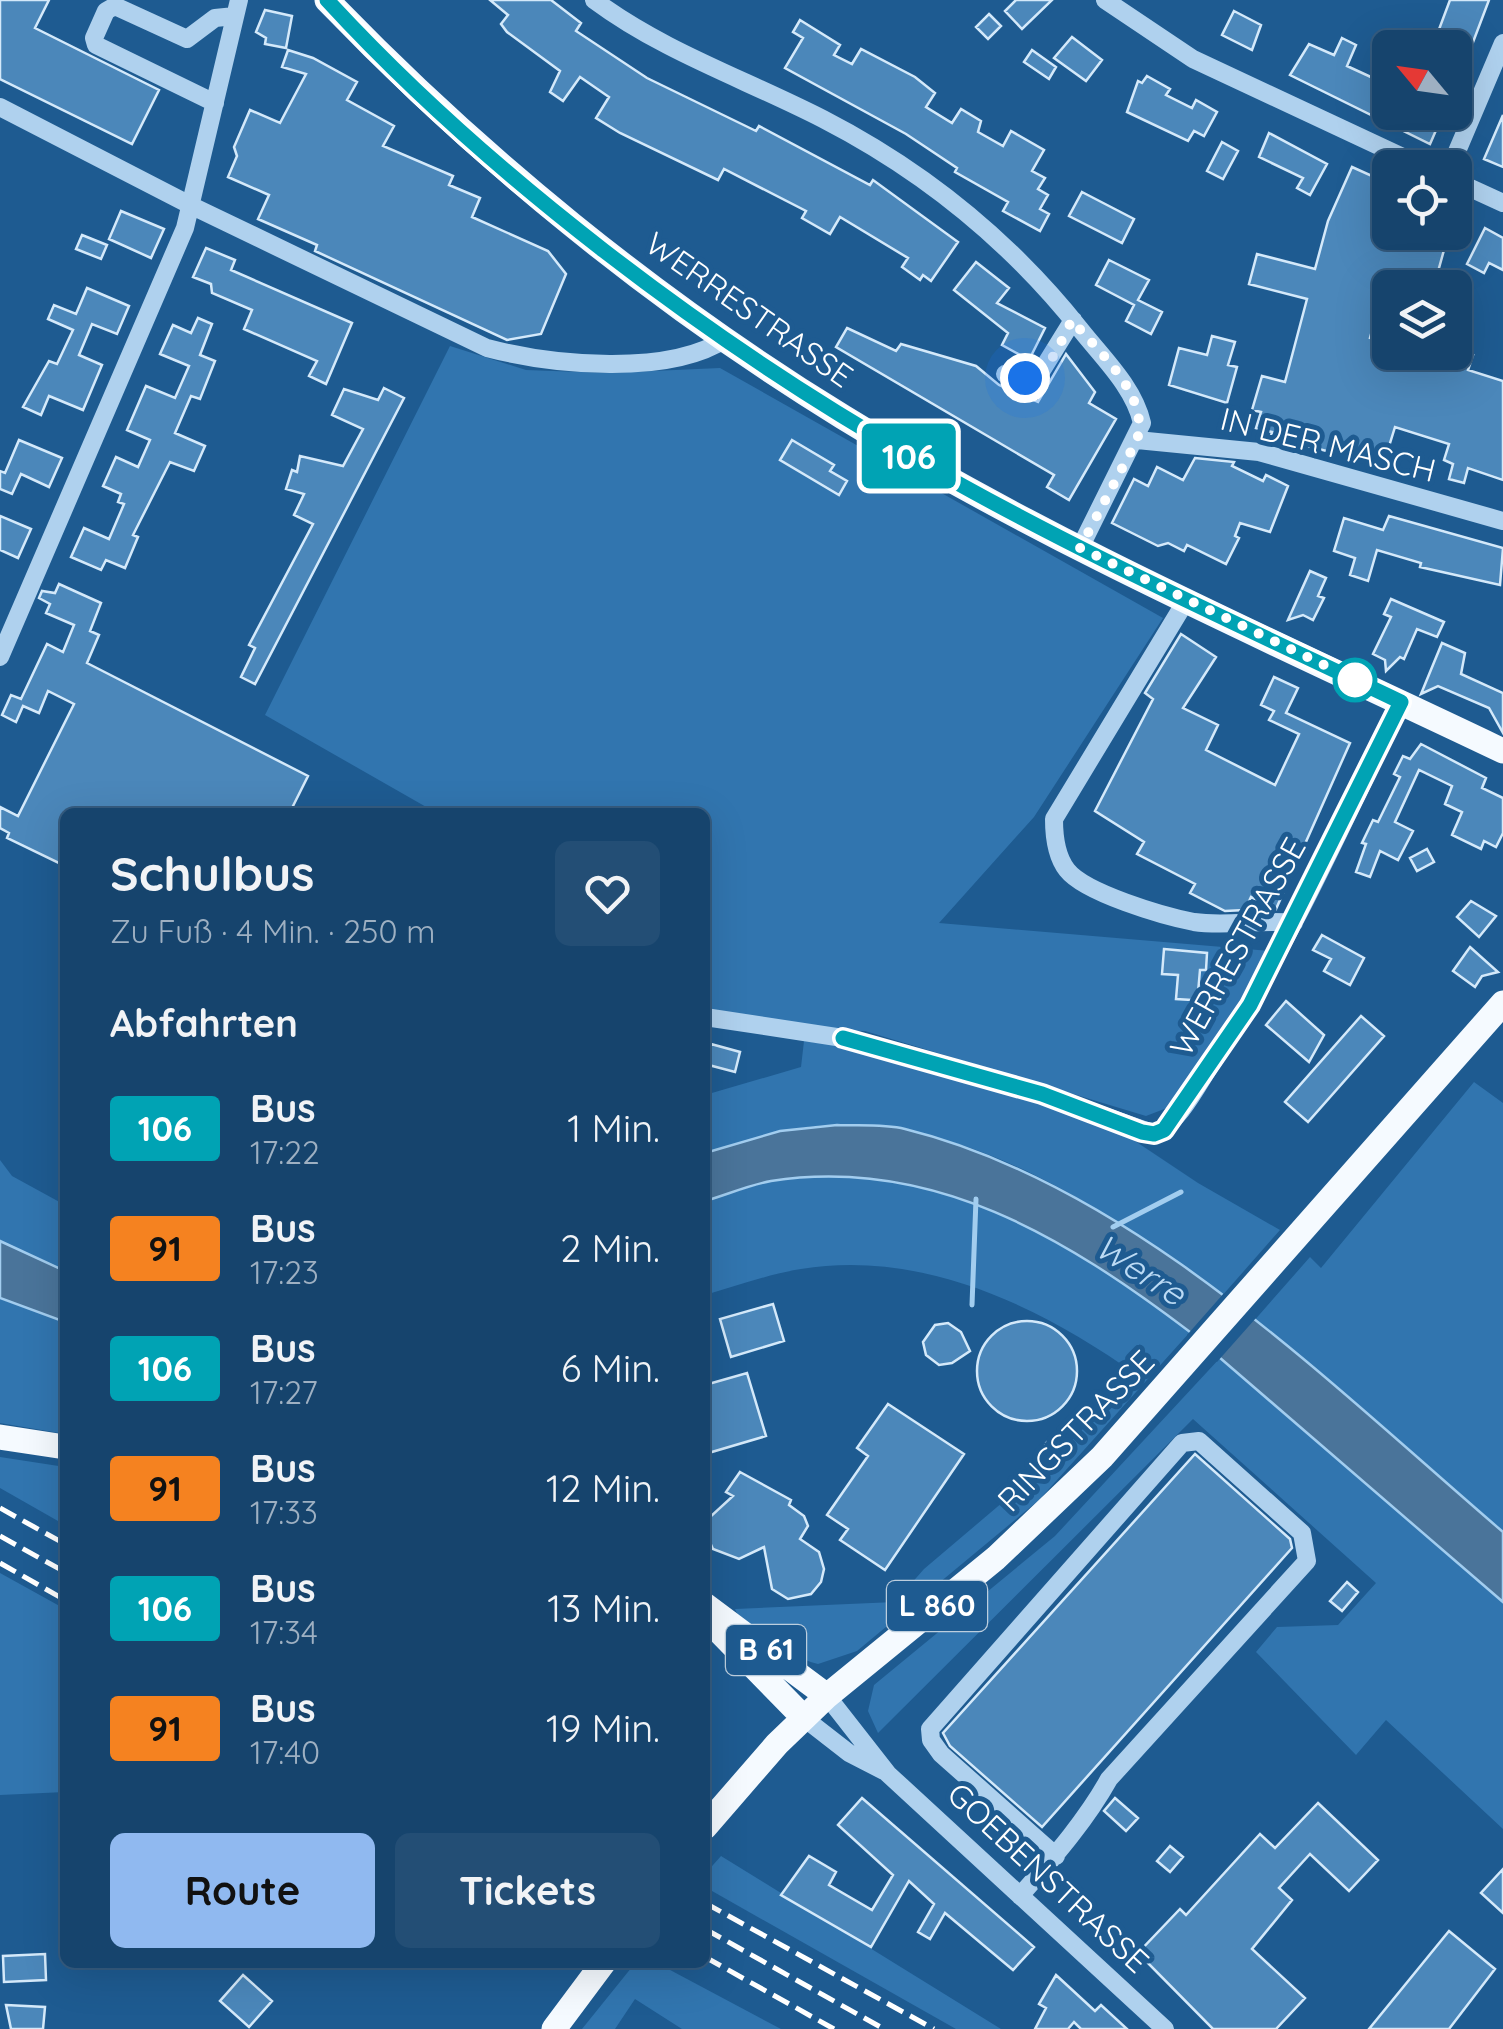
<!DOCTYPE html>
<html lang="de">
<head>
<meta charset="utf-8">
<style>
	body { margin:0; font-family:Quicksand,sans-serif; background:#234e75; color:#f1f3f6; height:100vh; display:flex; flex-direction:column; font-size:38px; white-space:nowrap }
	* { box-sizing:border-box; margin:0 }
	p { font-size:32px; color:#9eb0c2 }
	.icon { flex:none; width:55px; height:55px; fill:none; stroke:currentColor; stroke-width:2; stroke-linecap:round; stroke-linejoin:round }
	.map { position:relative; flex:1; overflow:hidden }
	.sheet { position:absolute; left:60px; top:808px; width:650px; height:1160px; display:flex; flex-direction:column; background:#16446d; border-radius:15px; box-shadow:0 10px 40px #0002,0 0 0 2px #355c80 }
	.sheet>* { flex:none }
	.badge { padding:0 20px; border-radius:8px; font-size:35px; line-height:65px }
	.needle { width:65px; rotate:299deg }
	.fabs { position:absolute; left:1372px; top:30px; display:grid; gap:20px }
	.fabs a { display:grid; place-items:center; width:100px; height:100px; border-radius:15px; background:#16446d; box-shadow:0 10px 40px #0002,0 0 0 2px #355c80; font-size:50px }
	.you { position:absolute; width:50px; height:50px; margin:-25px; border:8px solid #fff; border-radius:50%; background:#1a73e8; box-shadow:0 0 0 15px #1a73e833 }
	.map>.badge { position:absolute; translate:-50% -50%; box-shadow:0 0 0 5px #fff }
	h2 { padding:0 50px; font-size:38px; line-height:90px }
	.round { display:grid; place-items:center; flex:none; width:105px; height:105px; border-radius:15px; background:#234e75 }
	.headline { display:flex; align-items:center; justify-content:space-between; height:170px; padding:0 50px }
	h1 { font-size:48px; font-weight:700; line-height:75px }
	.primary-button { display:flex; gap:20px; margin-top:auto; padding:20px 50px }
	.primary-button a { flex:1; height:115px; border-radius:15px; background:#90b9f0; color:#111; font-size:40px; font-weight:700; line-height:115px; text-align:center }
	.primary-button a+a { background:#234e75; color:#f1f3f6 }
	ul { padding:0; list-style:none }
	li { display:flex; align-items:center; gap:30px; height:120px; padding:0 50px }
	li div { flex:1 }
	li b { display:block; font-size:38px }
	li em { font-style:normal }
	li .badge { min-width:110px; font-weight:700; text-align:center }
	.map>svg:first-child { display:block }
	.green { fill:#3175af }
	.water { fill:#4a749a; stroke:#a2cdef; stroke-width:2.5 }
	.pier { fill:#1e5b91 }
	.lines { fill:none; stroke-linecap:round; stroke-linejoin:round }
	.stream { stroke:#a2cdef; stroke-width:5 }
	.building { fill:#4b87ba; stroke:#d4e9fa; stroke-width:2.5 }
	.minor { stroke:#afd1ee; stroke-width:18 }
	.major { stroke:#f5faff; stroke-width:25 }
	.rail { stroke:#fff; stroke-width:5; stroke-dasharray:18 8; stroke-linecap:butt }
	.line-casing { stroke:#fff; stroke-width:22 }
	.line { stroke:#00a3b4; stroke-width:15 }
	.walk { stroke:#fff; stroke-width:10; stroke-dasharray:0 18 }
	.stop-dot { fill:#fff; stroke:#00a3b4; stroke-width:5 }
	.labels { text-anchor:middle; stroke-width:10; stroke-linejoin:round; paint-order:stroke }
	.shield { fill:#1e5b91; stroke:#bccede; stroke-width:2.5 }
	.shield-label { font-size:30px; font-weight:bold; fill:#fff }
	.street-label { font-size:32px; fill:#fff; stroke:#1e5b91 }
	.water-label { font-size:35px; font-style:italic; fill:#bbdaf4; stroke:#1e5b91 }
</style>
</head>
<body>
<div class="map">
<svg width="1503" height="2029" viewBox="0 0 1503 2029">
	<rect width="100%" height="100%" fill="#1e5b91"/>
	<!-- green -->
	<path class="green" d="M450 346 526 370 608 373 720 368 1163 618 1034 817 939 923 1270 951 1241 1003 1172 1106 1146 1116 865 1031 802 1030 705 1012V812H435L265 715Z
		M804 1041 867 1049 954 1073 1114 1127 1198 1183 1280 1230 1221 1297C1115 1214 979 1123 839 1125 792 1125 749 1140 705 1153V1095L801 1067Z
		M1474 1082 1503 1103V1532L1253 1322 1310 1257 1321 1268Z
		M0 1160 12 1176 65 1205V1271L0 1241Z
		M819 1176C858 1177 895 1178 934 1188 1015 1207 1124 1282 1190 1332L1039 1500 857 1651 818 1664C790 1656 746 1637 735 1609L895 1602 924 1569 1049 1463 1137 1375C1041 1307 923 1249 801 1269 769 1274 737 1286 705 1295V1201L767 1182Z
		M0 1299 65 1322V1434L0 1423Z
		M1220 1358 1366 1479 1503 1602V1829L1386 1720 1356 1755 1256 1652 1277 1627 1338 1625 1376 1583 1193 1419 878 1733 868 1711 874 1685 1055 1536Z
		M0 1457 65 1467V1525L0 1488Z
		M0 1573 65 1609V1792L0 1795Z
		M721 1856 1001 2029H956L705 1887V1874Z
		M636 1962 657 1963 781 2029H682L635 1999 615 2029H582Z"/>
	<!-- water -->
	<path class="water" d="M837 1125C859 1126 884 1124 905 1129 1132 1185 1329 1383 1503 1532V1602L1190 1332C1066 1238 932 1156 771 1181 749 1185 726 1195 705 1201V1153L780 1131Z
		M0 1241 65 1271V1322L0 1298Z"/>
	<!-- pier -->
	<path class="pier" d="M1224 1293 1256 1318 1217 1362 1187 1335Z"/>
	<g class="lines">
		<!-- stream -->
		<path class="stream" d="M1113 1227 1181 1192
			M972 1305 976 1199"/>
	</g>
	<!-- building -->
	<path class="building" d="M0 0H49L35 28 159 90 132 144 0 79Z
		M490 0H551L581 23 576 31 647 78 756 131 759 126 870 185 873 180 958 242 931 281 923 275 920 280 902 267 908 258 840 217 830 234 802 218 806 211 724 169 718 180 620 133 596 118 609 97 580 77 563 101 550 92 560 71 507 32 501 24 508 15Z
		M1016 0H1052L1022 29 1005 11Z
		M1450 0H1489L1456 87 1455 47 1446 43 1448 36 1438 32Z
		M265 10 292 16 286 48 265 44 266 38 256 32Z
		M1234 11 1261 25 1252 50 1222 35Z
		M989 14 1001 26 988 39 976 27Z
		M800 20 840 45 834 55 852 64 861 49 915 77 935 93 926 107 952 123 961 109 981 121 978 132 1003 146 1011 131 1044 150 1032 171 1045 178 1038 189 1048 195 1040 209 1049 214 1040 231 1003 211 1008 202 955 172 957 168 906 134 785 68 803 38 793 32Z
		M1072 37 1102 60 1086 81 1054 58Z
		M1342 38 1356 45 1347 66 1373 78 1390 40V74L1381 93 1390 97V112H1444L1430 144 1290 75 1309 44 1334 55Z
		M288 50 313 58 357 82 347 100 394 126 383 146 453 176 449 185 480 198 472 217 548 251 566 274 541 334 507 340 315 251 317 245 258 219 269 195 228 177 237 156 234 147 250 110 280 123 306 74 282 67Z
		M1032 50 1056 67 1049 79 1024 62Z
		M1147 76 1170 89 1166 95 1192 108 1196 100 1217 112 1204 136 1194 131 1188 141 1127 112 1138 81 1142 83Z
		M1503 115V167L1484 159Z
		M1269 133 1327 164 1310 195 1297 188 1303 178 1259 157Z
		M1222 142 1238 151 1223 179 1207 171Z
		M1352 167 1390 184V232H1449L1434 286 1409 280 1408 288H1390V300L1381 297 1370 338 1390 344V352L1434 358 1436 352 1455 350 1473 355 1468 370 1503 381V480L1468 468 1464 483 1449 479 1453 464 1444 460 1449 444 1395 427 1386 456 1381 454 1378 465 1271 436 1272 432 1256 428 1261 412 1252 410 1262 376 1285 382 1307 299 1249 284 1257 254 1315 269 1328 221Z
		M1082 192 1134 219 1122 243 1069 216Z
		M121 211 164 229 151 258 109 239Z
		M1485 228 1503 238V270L1489 263 1484 273 1467 264Z
		M82 235 107 245 101 259 76 249Z
		M206 248 235 260 231 270 352 323 326 384 309 376 317 361 244 329 252 310 212 293 211 284 193 277Z
		M1109 260 1149 280 1138 300 1162 312 1151 334 1126 321 1134 305 1096 285Z
		M976 262 1009 288 997 303 1045 328 1029 360 1002 345 1008 333 954 290Z
		M87 288 129 306 117 334 92 324 79 355 102 365 83 410 49 396 41 415 23 407 49 361 57 364 73 330 48 319 54 305 76 314Z
		M198 318 212 324 200 355 215 361 200 399 191 396 175 433 205 446 194 471 170 462 133 535 138 537 125 568 106 560 101 570 71 557 84 528 109 539 124 504 118 502 121 494 103 486 116 457 138 467 150 440 127 430 146 386 175 398 189 366 160 354 173 325 191 333Z
		M847 328 896 351 901 344 976 366 999 385 1038 402 1066 354 1095 392 1089 403 1116 419 1069 500 1047 487 1054 475 836 347Z
		M1212 336 1235 342 1228 365 1237 367 1227 403 1169 385 1179 348 1207 355Z
		M384 388 404 398 255 684 241 677 255 648 249 645 313 524 294 515 304 494 286 489 292 470 297 472 300 456 343 466 363 429 332 415 344 389 378 400Z
		M19 440 62 458 49 487 21 474 12 494 0 489V471L5 473Z
		M792 440 834 465 830 471 847 481 839 495 780 460Z
		M1195 458 1234 462 1232 466 1263 481 1266 475 1288 486 1270 532 1240 523 1235 536 1239 538 1226 564 1187 545 1184 551 1168 543 1158 546 1112 523 1134 479 1148 486 1157 467 1183 480Z
		M0 516 31 529 18 558 0 550Z
		M1389 516 1503 548 1500 585 1420 567 1421 563 1377 550 1368 581 1350 575 1355 558 1334 551 1344 518 1383 530Z
		M1310 571 1326 578 1318 596 1324 598 1313 620 1303 615 1288 620Z
		M59 584 101 603 90 631 99 635 87 663 308 776 290 812H65V866L7 838 9 833 0 828V807L18 816 74 704 48 691 39 713 23 706 16 722 2 715 11 695 21 699 47 644 63 652 74 625 46 613 50 604 39 598 42 591 55 593Z
		M1391 599 1444 622 1437 637 1417 629 1404 659 1400 657 1386 671 1385 660 1373 654 1391 617 1384 614Z
		M1181 634 1216 657 1183 708 1218 725 1206 750 1275 785 1299 734 1269 720 1274 711 1261 705 1274 677 1298 688 1286 713 1350 743 1276 909 1251 897 1245 910 1225 911 1190 893 1195 884 1137 854 1144 842 1095 811 1153 699 1145 693Z
		M1442 643 1465 653 1461 674 1503 693V733L1489 708 1438 686 1421 694Z
		M1421 744 1486 778 1482 788 1503 798V833L1496 847 1484 841 1481 849 1452 835 1462 812 1445 804 1452 786 1419 770 1395 822 1413 831 1398 860 1380 851 1370 877 1356 872 1366 844 1362 843 1373 820 1378 822 1400 777 1394 774 1403 756 1410 759Z
		M1427 849 1434 862 1417 871 1410 858Z
		M1471 901 1496 916 1479 937 1457 917Z
		M1322 935 1364 958 1350 985 1324 971 1331 959 1313 950Z
		M1470 947 1498 972 1482 976 1475 987 1453 971Z
		M1164 949 1207 953 1206 970H1200L1198 993 1192 1000 1176 999 1178 975 1162 974Z
		M1286 1001 1324 1035 1309 1062 1266 1025Z
		M1361 1016 1384 1036 1308 1122 1285 1102Z
		M711 1044 740 1052 735 1072 705 1064Z
		M773 1304 784 1341 731 1357 720 1319Z
		M977 1371a50 50 0 1 1 100 0a50 50 0 1 1-100 0Z
		M948 1323 961 1332 970 1351 952 1363 939 1365 926 1355 923 1342 935 1325Z
		M747 1373 766 1436 705 1454V1385Z
		M888 1404 964 1454 885 1570 840 1540 848 1529 827 1515 868 1456 857 1448Z
		M1049 1440 1060 1450 1049 1462 1038 1452Z
		M1195 1454 1290 1539 1292 1548 1042 1827 950 1746 943 1733Z
		M740 1472 791 1500 789 1505 804 1516 808 1526 800 1539 819 1552 824 1569 821 1582 811 1594 788 1599 772 1589 764 1547 739 1559 713 1549 708 1538 710 1517 733 1496 726 1492Z
		M1347 1582 1358 1592 1342 1611 1330 1601Z
		M862 1798 1034 1947 1013 1970 945 1913 930 1939 918 1932 934 1904 909 1881 871 1947 781 1895 809 1856 836 1872 829 1885 872 1910 893 1875 838 1825Z
		M1115 1798 1138 1818 1126 1831 1104 1811Z
		M1318 1803 1378 1860 1349 1891 1310 1854 1279 1888 1292 1900 1252 1949 1305 1998 1276 2029H1213L1138 1953 1180 1909 1186 1915 1260 1834 1275 1848Z
		M1170 1846 1183 1857 1170 1872 1157 1861Z
		M1503 1869V1913L1481 1893Z
		M1449 1931 1495 1969 1449 2029H1369Z
		M45 1954 46 1980 4 1982 3 1956Z
		M243 1975 272 2001 249 2027 220 2001Z
		M1056 1975 1095 2011 1101 2005 1127 2029H1081L1074 2022 1068 2029H1035L1046 2008 1039 2004Z
		M6 2005 45 2007 43 2029H11Z"/>
	<g class="lines">
		<!-- minor -->
		<path class="minor" d="M594 0C664 52 745 79 823 119 922 170 1010 241 1080 329 1102 357 1134 387 1142 423L1080 548
			M1105 0 1193 59 1426 168
			M215 103 96 45 94 38 106 11 115 6 187 39 215 18 235 16
			M0 107 192 206 487 348C552 365 669 377 727 338
			M1450 168 1503 43
			M1455 181 1503 203
			M1005 374 1039 375 1073 320
			M1137 440 1259 452 1503 521
			M1187 599 1054 819C1054 836 1056 856 1067 870 1085 893 1163 916 1194 922 1226 927 1261 919 1294 923
			M0 657 185 228 239 0
			M705 1017 843 1038 1042 1094 1155 1134C1179 1122 1197 1086 1212 1063 1287 949 1342 825 1401 702
			M827 1696 888 1774 1165 2029
			M804 1718 849 1753 884 1771
			M1020 1896C1052 1859 1085 1822 1109 1779L1307 1561 1302 1533 1199 1441 1182 1443 930 1729 931 1740 941 1754 1056 1856"/>
		<!-- major -->
		<path class="major" d="M327 0C479 158 656 302 843 417 1053 546 1281 645 1503 751
			M0 1437 65 1447
			M705 1605 827 1696
			M716 1628 804 1718
			M705 1827 777 1744 827 1696 996 1558 1102 1457 1503 1003
			M554 2029 604 1962"/>
		<!-- rail -->
		<path class="rail" d="M0 1508 65 1544
			M0 1536 65 1572
			M0 1563 65 1600
			M705 1903 934 2029
			M705 1929 884 2029
			M705 1957 834 2029"/>
	</g>
	<g class="lines">
		<defs>
			<path id="line" d="M327 0C487 174 710 342 915 459 1072 550 1238 624 1401 702L1250 1005 1164 1130 1154 1134 1142 1132 1042 1094 843 1038"/>
		</defs>
		<!-- line casing -->
		<use href="#line" class="line-casing"/>
		<!-- line -->
		<use href="#line" class="line"/>
		<!-- walk -->
		<path class="walk" d="M1025 378C1051 373 1060 342 1072 320 1099 353 1150 395 1137 440L1080 548 1368 686 1355 680"/>
	</g>
	<!-- markers -->
	<circle class="stop-dot" cx="1355" cy="680" r="20"/>
	<g class="labels">
		<!-- shield labels -->
		<g class="shield">
			<rect x="887" y="1581" width="100" height="50" rx="8"/>
			<rect x="726" y="1625" width="80" height="50" rx="8"/>
		</g>
		<g class="shield-label">
			<text x="937" y="1616">L 860</text>
			<text x="766" y="1660">B 61</text>
		</g>
		<!-- street labels -->
		<g class="street-label">
			<text transform="translate(749 310) rotate(35)" y="11">WERRESTRASSE</text>
			<text transform="translate(1328 445) rotate(14)" y="11">IN DER MASCH</text>
			<text transform="translate(1238 947) rotate(-61)" y="11">WERRESTRASSE</text>
			<text transform="translate(1076 1431) rotate(-46)" y="11">RINGSTRASSE</text>
			<text transform="translate(1048 1878) rotate(43)" y="11">GOEBENSTRASSE</text>
		</g>
		<!-- water labels -->
		<g class="water-label">
			<text transform="translate(1140 1270) rotate(33)" y="12">Werre</text>
		</g>
	</g>
</svg>
<div class="fabs">
<a><svg class="needle" viewBox="-14 -14 28 28"><path d="M0-13l5 13h-10z" fill="#e53935"/><path d="M0 13l5-13h-10z" fill="#9eb0c2"/></svg></a>
<a><svg class="icon" aria-label="locate" viewBox="0 0 24 24"><circle cx="12" cy="12" r="6"/><path d="M12 2v4M12 18v4M2 12h4M18 12h4"/></svg></a>
<a><svg class="icon" aria-label="layers" viewBox="0 0 24 24"><path d="M12 4l9 5-9 5-9-5zM3 14l9 5 9-5"/></svg></a>
</div>
<div class="you" style="left:1025px;top:378px"></div>
<b class="badge" style="left:909px;top:456px;background:#00a3b4;color:#fff">106</b>
<section class="sheet">
<div class="headline"><div><h1>Schulbus</h1><p>Zu Fuß · 4 Min. · 250 m</p></div><a class="round"><svg class="icon" aria-label="heart" viewBox="0 0 24 24"><path d="M12 20l-8-8c-3-5 5-10 8-4 3-6 11-1 8 4z"/></svg></a></div>
<h2>Abfahrten</h2>
<ul>
<li><span class="badge" style="background:#00a3b4;color:#fff">106</span><div><b>Bus</b><p>17:22</p></div><em>1 Min.</em></li>
<li><span class="badge" style="background:#f58220;color:#111">91</span><div><b>Bus</b><p>17:23</p></div><em>2 Min.</em></li>
<li><span class="badge" style="background:#00a3b4;color:#fff">106</span><div><b>Bus</b><p>17:27</p></div><em>6 Min.</em></li>
<li><span class="badge" style="background:#f58220;color:#111">91</span><div><b>Bus</b><p>17:33</p></div><em>12 Min.</em></li>
<li><span class="badge" style="background:#00a3b4;color:#fff">106</span><div><b>Bus</b><p>17:34</p></div><em>13 Min.</em></li>
<li><span class="badge" style="background:#f58220;color:#111">91</span><div><b>Bus</b><p>17:40</p></div><em>19 Min.</em></li>
</ul>
<div class="primary-button"><a>Route</a><a>Tickets</a></div>
</section>
</div>
</body>
</html>
